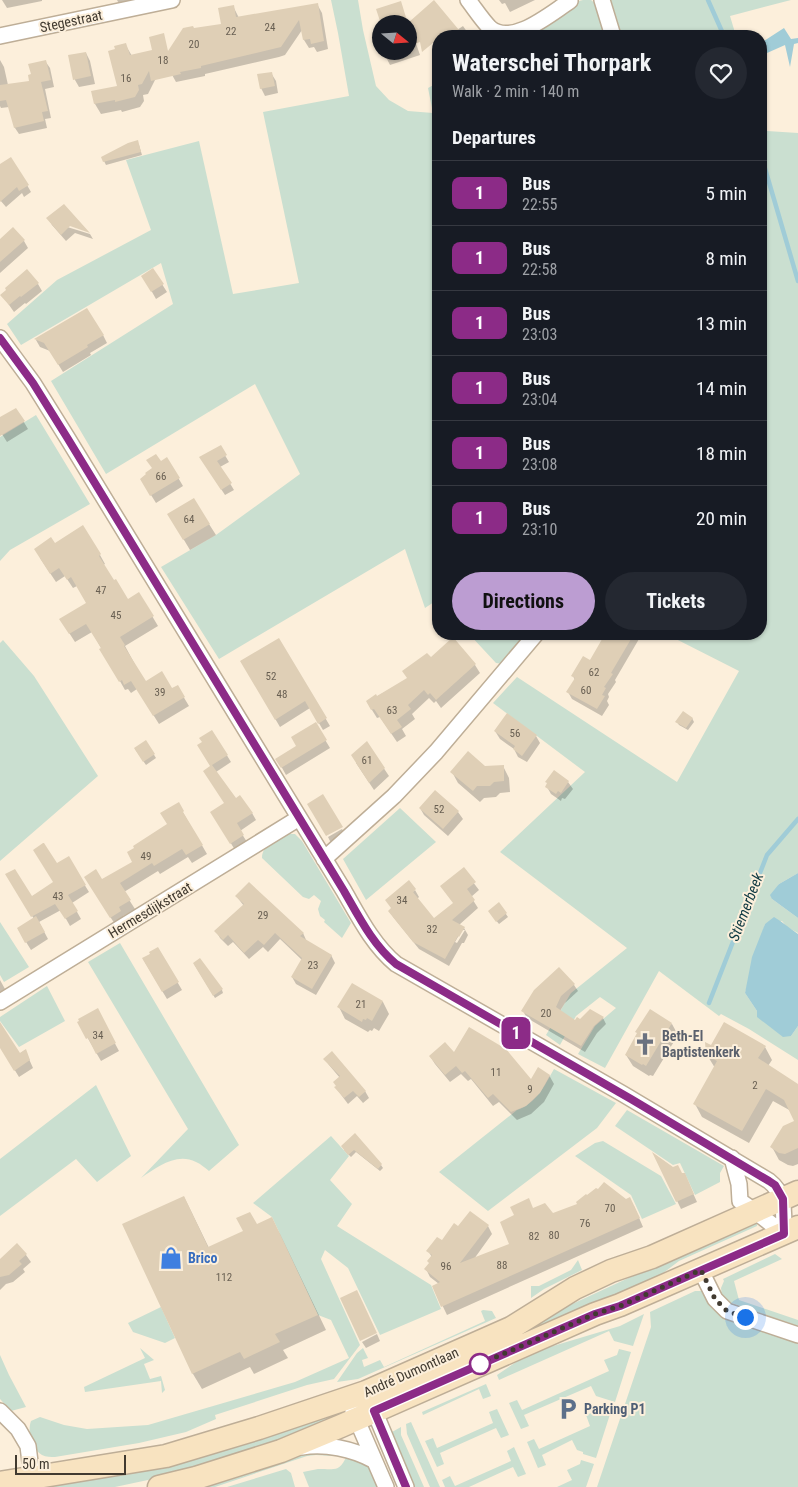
<!DOCTYPE html>
<html lang="en">
<head>
<meta charset="utf-8">
<style>
	body { margin:0; font-family:"Roboto Condensed",sans-serif; background:#242831; color:#f1f3f6; height:100vh; display:flex; flex-direction:column; font-size:19px; white-space:nowrap }
	* { box-sizing:border-box; margin:0 }
	p { font-size:16px; color:#9ea1a6 }
	.icon { flex:none; width:28px; height:28px; fill:none; stroke:currentColor; stroke-width:2; stroke-linecap:round; stroke-linejoin:round }
	.map { position:relative; flex:1; overflow:hidden }
	.sheet { position:absolute; left:432px; top:30px; width:335px; height:610px; display:flex; flex-direction:column; background:#171b24; border-radius:20px; box-shadow:0 1px 4px #0004 }
	.sheet>* { flex:none }
	.badge { padding:0 10px; border-radius:8px; font-size:18px; line-height:32px }
	.needle { width:32px; rotate:108deg }
	.fabs { position:absolute; left:372px; top:15px; display:grid; gap:10px }
	.fabs a { display:grid; place-items:center; width:45px; height:45px; border-radius:50%; background:#171b24; box-shadow:0 1px 4px #0004; font-size:25px }
	.scale { position:absolute; left:15px; bottom:12px; width:111px; box-sizing:border-box; padding-left:5px; border:2px solid #413a30; border-top:0; font-size:14px; line-height:18px; white-space:nowrap; color:#413a30; -webkit-text-stroke:4px #fcefdb; paint-order:stroke }
	.you { position:absolute; width:25px; height:25px; margin:-12px; border:4px solid #fff; border-radius:50%; background:#1a73e8; box-shadow:0 0 0 8px #1a73e833 }
	.map>.badge { position:absolute; translate:-50% -50%; box-shadow:0 0 0 2px #fff }
	h2 { padding:0 20px; font-size:19px; line-height:45px }
	.round { display:grid; place-items:center; flex:none; width:52px; height:52px; border-radius:26px; background:#242831 }
	.head { display:flex; align-items:center; justify-content:space-between; height:85px; padding:0 20px }
	h1 { font-size:24px; font-weight:700; line-height:38px }
	.button { display:flex; gap:10px; margin-top:auto; padding:10px 20px }
	.button a { flex:1; height:58px; border-radius:30px; background:#bc9dd2; color:#111; font-size:20px; font-weight:700; line-height:58px; text-align:center }
	.button a+a { background:#242831; color:#f1f3f6 }
	ul { padding:0; list-style:none }
	li { display:flex; align-items:center; gap:15px; height:65px; padding:0 20px; border-top:1px solid #363941 }
	li div { flex:1 }
	li b { display:block; font-size:19px }
	li em { font-style:normal }
	li .badge { min-width:55px; font-weight:700; text-align:center }
	.map>svg:first-child { display:block }
	.green { fill:#cadfd0 }
	.water { fill:#a0ccd7 }
	.shadow { fill:#0003; fill-rule:evenodd }
	.lines { fill:none; stroke-linecap:round; stroke-linejoin:round }
	.stream { stroke:#a0ccd7; stroke-width:4.5 }
	.building { fill:#dfcfb6 }
	.minor-casing { stroke:#beae97; stroke-width:18 }
	.secondary-casing { stroke:#beae97; stroke-width:25 }
	.minor { stroke:#fff; stroke-width:15 }
	.secondary { stroke:#f8e3c0; stroke-width:22 }
	.line-casing { stroke:#fff; stroke-width:11 }
	.line { stroke:#8c2b87; stroke-width:8 }
	.walk { stroke:#413a30; stroke-width:5; stroke-dasharray:0 9 }
	.stop-dot { fill:#fff; stroke:#8c2b87; stroke-width:2.5 }
	.labels { text-anchor:middle; stroke-width:4; stroke-linejoin:round; paint-order:stroke }
	.number-label { font-size:11px; fill:#685f52 }
	.street-label { font-size:14px; fill:#413a30; stroke:#fcefdb }
	.worship-label { font-size:14px; font-weight:bold; fill:#5b616d; stroke:#fcefdb; text-anchor:start }
	.shop-label { font-size:14px; font-weight:bold; fill:#366cbe; stroke:#fcefdb; text-anchor:start }
	.service-label { font-size:14px; font-weight:bold; fill:#4e5e75; stroke:#fcefdb; text-anchor:start }
	.water-label { font-size:15px; font-style:italic; fill:#0f3942; stroke:#fcefdb }
</style>
</head>
<body>
<div class="map">
<svg width="798" height="1487" viewBox="0 0 798 1487">
	<rect width="100%" height="100%" fill="#fcefdb"/>
	<!-- green -->
	<path class="green" d="M331 0H358L363 30 376 86 389 100 408 111 433 113 428 88 439 82V601L437 600 425 608 405 549 219 659 161 567 216 535 300 474 255 384 106 474 51 381 173 304 161 263 21 345 7 324 57 280 151 230 126 160 199 141 233 294 299 283 263 112 349 96 338 33Z
		M583 0H591L598 6 609 36H522L571 8 579 1Z
		M611 0H791L730 16 736 36H622Z
		M761 113 767 131 798 133V873L779 884 772 899 798 918V933L787 927 782 921 765 924 745 993 757 1011 791 1036 798 1026V1060L749 1029 721 1014 719 1016 659 971 605 1068 578 1054 595 1026 616 1008 600 997 576 1016 560 1045 546 1035 571 993 627 948 500 852 585 772 493 703 517 677 677 782 739 671 666 634H761Z
		M36 415 90 504 10 550 0 561V437Z
		M469 634H529L503 664 496 663Z
		M3 640 34 676 98 776 0 861V643Z
		M400 808 436 842 366 900 343 859Z
		M289 834H295L302 841 351 923 342 938 324 922 325 920 320 916 318 909 321 901 314 895 309 899 303 897 262 858C262 844 278 840 289 834Z
		M0 922 29 967 4 982 0 975Z
		M120 943 239 1145 209 1171C205 1168 201 1164 196 1162 176 1152 156 1168 141 1178L188 1129 88 962Z
		M47 986 65 1021 19 1047 0 1021V1017Z
		M554 1069 616 1103 597 1128 488 1211 439 1172 517 1110C536 1104 545 1085 554 1069Z
		M96 1085 131 1156 97 1182 76 1159 0 1216V1159Z
		M627 1110 724 1166 720 1173V1182L695 1195 680 1163 673 1165 615 1126Z
		M331 1136 349 1156 330 1180 352 1204 337 1226 431 1285 441 1309 380 1335 348 1268 325 1250 321 1259 360 1345 334 1379 307 1385 215 1415 216 1419 186 1432 139 1443 55 1457C51 1457 46 1457 42 1455 32 1449 27 1432 31 1421L40 1417 64 1425 87 1429 148 1425 295 1382 349 1358 331 1320 318 1315 272 1217 253 1203Z
		M603 1141 661 1176 676 1204 642 1219 631 1195 575 1156 595 1143Z
		M757 1223V1226L679 1261 654 1280 515 1337 529 1324 689 1250Z
		M775 1254 782 1259 734 1281 739 1300 798 1320V1326L729 1302 722 1296 721 1288 724 1281 723 1279Z
		M578 1260 582 1270 544 1289 531 1298V1286H539L571 1270Z
		M695 1291H702L798 1341V1487H597L651 1327 650 1312Z
		M161 1307 175 1338 165 1343 133 1332 128 1323Z
		M483 1310 492 1311 496 1318 358 1379 337 1382 357 1353 363 1348 368 1358 362 1360 364 1367 380 1360 384 1367 485 1321 481 1311Z
		M644 1314 633 1346 614 1341 609 1331 499 1380 497 1375 522 1358 543 1349 620 1326Z
		M140 1348 154 1360 144 1364 150 1379 161 1376 165 1390 162 1393 161 1381 85 1392 84 1387 145 1358Z
		M619 1349 631 1352 615 1402 596 1396 591 1386 524 1415 529 1426 521 1429 509 1403 517 1400 522 1410 609 1371 604 1360 617 1355Z
		M0 1355 9 1375 26 1407 11 1411 0 1399Z
		M486 1384 491 1396 483 1399 479 1389 423 1415 422 1412Z
		M601 1404 612 1408 596 1458 583 1454V1452L577 1450 572 1440 542 1455 546 1465 538 1468 527 1442 534 1439 539 1449 590 1426 586 1415 599 1410Z
		M497 1409 509 1435 501 1438 496 1428 440 1453 444 1464 437 1467 425 1441 433 1438 437 1448 493 1423 489 1412Z
		M346 1411 347 1414 345 1418 176 1474 115 1487H53L58 1483Z
		M411 1422 440 1487H430L407 1434 406 1424Z
		M401 1427V1435L424 1487H414L393 1441 392 1432Z
		M514 1447 526 1474 518 1477 513 1467 469 1487H445L442 1480 450 1476 455 1486 511 1461 507 1451Z
		M306 1452 333 1453 332 1456 316 1455 307 1456 215 1487H205V1484Z
		M347 1455C368 1465 371 1465 380 1487H309L303 1472C308 1471 313 1470 318 1469 334 1468 339 1474 347 1455Z
		M581 1460 594 1464 586 1487H557L572 1480 567 1470 580 1464Z
		M286 1469 291 1473 295 1487H227Z"/>
	<!-- water -->
	<path class="water" d="M784 28 791 39 798 38V43L794 44 790 67 785 45 767 53 761 51V43Z
		M798 873V918L772 899 770 895 779 884Z
		M774 917C783 922 789 928 798 934V1026L791 1036 783 1037 757 1017V1011L745 993 752 957 765 924Z"/>
	<!-- shadow -->
	<path class="shadow" d="M2 0H42V1L7 8Z
		M117 0H134L135 5 122 9Z
		M499 0H535L510 12 505 3 502 4Z
		M317 4 322 13 328 49 317 52 314 47 309 48 304 40 302 30 285 55 279 57 205 74V76L176 82 171 73 194 30 223 25 233 6 239 18Z
		M425 22 457 30 463 26 470 36H439V38Z
		M409 25 412 32 420 55 390 65 383 51H409Z
		M125 44 132 56 146 53 156 78 148 94 143 95 144 101 140 107 122 112 121 110 101 114 95 104 92 92 119 87Z
		M86 53 90 61 95 84 79 87 75 80 70 56Z
		M0 60 4 67 8 85 31 82 45 61 50 68 54 87 45 89 51 118 45 119 47 128 19 134 15 128 9 107 1 108 0 106Z
		M271 73 276 81 278 93 265 96 261 88Z
		M139 145 142 155 106 165 104 161Z
		M0 166 27 185 31 192 24 197 22 193 6 207 0 200Z
		M48 218 65 223 64 226 90 234 93 239 75 233 66 241 52 225Z
		M0 240 24 241 28 248 0 273Z
		M153 270 167 292 156 299 147 283Z
		M38 284 42 291 26 304 25 303 14 312 2 295 7 290Z
		M103 335 107 343 90 353 91 355 63 372 50 351 40 347 36 340Z
		M16 409 28 429 7 442 0 431V419Z
		M220 447 229 462 220 467 234 490 225 495 204 463Z
		M167 459 183 486 156 503 141 479Z
		M169 515 209 524 216 535 190 550Z
		M54 544 100 555 105 564 103 565 128 601 139 594 158 626 125 646 145 683 172 690 177 686 189 706 159 724 137 689 131 693 128 689 125 690 92 632 75 642 66 628 88 603 77 586 73 588 65 576 56 582 40 558Z
		M607 634H636L639 639 615 680 616 682 608 694 609 697 607 701 609 705 602 716 572 699 568 692 575 680 573 676 590 661Z
		M453 639 475 665 480 673 441 708 436 701 434 703 429 698 412 714 415 719 402 729 406 736 397 742 380 717 377 718 367 702 408 679Z
		M279 640 330 726 323 730 310 708 280 727 241 661Z
		M692 718 694 722 688 730 679 725 677 722Z
		M315 723 330 748 286 775 281 766Z
		M212 731 231 762 216 772 236 799 252 813 256 820 240 831 247 842 235 850 212 812 225 804 211 766Z
		M495 731 536 736 540 743 527 762 518 757 514 749 500 739Z
		M146 742 156 758 146 765 135 749Z
		M367 743 389 776 374 790 356 763Z
		M503 766 509 778 510 792 500 793 496 797 484 798 480 802 458 783 452 772Z
		M568 782 573 789 565 799 562 798 561 801 551 794 547 787Z
		M435 791 458 812 463 819 448 836 424 815 420 808Z
		M178 804 207 854 192 863 188 857 160 874 158 871 124 892 135 909 123 916 125 920 116 926 91 886 134 862 168 825Z
		M342 829 346 835 331 843 328 837Z
		M68 858 89 892 72 903 81 919 70 926 61 910 39 922 48 939 31 950 18 929 34 919 7 875 31 897 55 883 56 865Z
		M463 869 479 890 471 897 478 908 459 925 464 928 468 935 464 943H462L449 966 419 949 394 918 389 911 415 890 419 897 417 899 434 920 454 904ZM462 930H465L457 943 455 942Z
		M237 897 303 933 307 942 331 955 335 963 316 995 296 984 292 977 302 960 280 939 268 952 263 947 249 959 233 942 228 946 220 938 216 931 244 906Z
		M499 904 508 917 499 924 491 914Z
		M158 949 182 990 167 999 143 959Z
		M194 964 222 990 223 993 215 998Z
		M559 969 574 985 578 991 565 1003 560 1011 576 1022 603 1018 606 1024 597 1033 585 1052 527 1018 523 1011Z
		M0 980 5 989 0 992Z
		M352 985 383 1002 389 1014 379 1031 374 1028 372 1031 370 1030 368 1032 345 1019 339 1007Z
		M97 1010 119 1051 101 1061 79 1023Z
		M672 1024 678 1035 653 1076 650 1075 649 1076 633 1066 626 1055 638 1034Z
		M0 1025 19 1054 25 1050 33 1068 19 1077 0 1046Z
		M711 1047H765L772 1060 768 1066 798 1086V1164L793 1166 788 1165 779 1160 772 1147 795 1121 791 1111 773 1101 749 1143 702 1117 695 1104 715 1068 707 1055Z
		M454 1054 531 1081 549 1075 554 1084 544 1102 531 1114 517 1120 499 1102 493 1106 471 1079 468 1081 461 1074 450 1082 435 1064 430 1056Z
		M325 1059 365 1091 369 1098 363 1103 357 1096 348 1104 336 1088 340 1078 329 1065Z
		M355 1135 381 1165 383 1168 380 1171 356 1152 351 1157 344 1150Z
		M655 1155 683 1175 688 1182 697 1202 681 1209Z
		M184 1197 192 1213 209 1248 271 1219 280 1234 326 1330 283 1350 288 1358 254 1374 250 1367 202 1389 193 1374 124 1225Z
		M579 1205 634 1206 643 1227 447 1315 433 1286 439 1284 430 1277 426 1269 430 1264 432 1257 428 1251 442 1242 458 1227 488 1226 492 1234 474 1259 511 1245 534 1209 553 1215Z
		M17 1245 26 1255 31 1262 23 1269 25 1272 13 1282 6 1284 0 1290V1260Z
		M377 1334 380 1341 366 1348 362 1342Z"/>
	<g class="lines">
		<!-- stream -->
		<path class="stream" d="M708 0 724 36
			M761 155 798 281
			M709 1003 767 855 798 819"/>
	</g>
	<!-- building -->
	<path class="building" d="M434 0 464 36H439V38L422 52 420 42 409 46V22Z
		M401 1 408 24H381L376 9Z
		M318 3 324 41 311 44 310 39 303 40 299 20 281 47 201 66V68L180 72 181 74 151 81 149 71 142 84 138 85 139 90 135 97 115 102V100L94 104 91 91 117 86 108 51 115 49 114 46 126 43 130 55 152 50 149 37 164 33 168 51 183 28 193 26 194 28 221 24 218 8 234 5 236 17Z
		M86 52 91 76 73 80 68 55Z
		M46 60 51 80 41 82 48 111 42 112 44 121 14 128 6 100 0 101V85L29 81 28 75 31 74 28 64Z
		M272 72 275 86 260 89 257 74Z
		M138 140 141 152 103 162 101 157 128 143Z
		M11 157 29 185 19 191 17 187 0 202V164Z
		M64 204 90 233 70 226 61 235 46 218Z
		M13 227 25 240 0 262V239Z
		M153 268 164 284 151 292 141 276Z
		M27 269 39 283 21 297 20 296 9 305 0 295 6 290 5 288Z
		M87 308 104 335 87 345 88 347 58 365 44 343 34 339Z
		M16 408 25 421 0 436V417Z
		M221 445 227 455 217 461 232 483 221 490 199 457Z
		M156 454 161 461 167 457 180 478 150 496 140 479 146 474 145 473 152 468 146 460Z
		M194 498 210 524 183 540 167 514Z
		M83 525 101 554 99 556 114 580 116 579 128 599 139 592 154 616 120 637 125 645 124 646 146 681 162 671 172 688 178 685 185 697 153 716 131 681 124 685 122 680 119 682 99 649 101 648 86 624 69 634 59 619 86 603 71 577 67 580 59 568 50 574 34 549 51 537 55 543Z
		M605 634H634L611 673 613 674 604 687 606 688 602 695 605 696 597 709 566 692 575 678 571 676 583 656 590 660Z
		M453 637 476 664 436 700 430 693 428 695 424 690 408 705 411 709 397 720 402 727 391 734 374 709 371 710 366 701 376 694 377 696 407 678 402 671 427 653 431 657Z
		M279 638 327 718 318 724 305 701 275 720 240 661Z
		M683 711 693 718 686 728 675 722Z
		M507 713 537 735 522 756 513 749 515 746 494 731Z
		M316 722 327 740 281 768 275 759 296 746 291 737Z
		M212 730 228 755 212 765 236 798 240 795 253 813 237 823 244 835 230 844 210 812 224 803 203 771 210 766 197 745 202 742 199 738Z
		M146 740 155 754 143 762 134 748Z
		M367 741 385 768 369 783 351 755Z
		M468 751 485 766 504 765V781L494 782 490 786H477L473 791 450 772Z
		M554 770 569 781 561 793 558 791 556 794 545 787 547 783 545 782Z
		M435 790 459 811 443 829 419 808Z
		M323 794 343 827 326 836 307 804Z
		M179 802 184 811 183 812 203 845 186 855 182 849 154 866 152 863 120 883 131 900 119 907 121 911 110 918 84 877 96 869 102 879 132 862 127 852 134 848 133 846 167 824 160 813Z
		M43 843H44L57 863 69 856 86 885 68 895 78 911 65 919 55 904 31 917 5 874 15 869 32 896 53 882 33 850Z
		M464 867 476 882 467 889 475 900 452 920 465 927 459 937 458 936 445 959 413 942 388 911 391 908 385 900 409 880 416 889 413 892 434 918 453 903 440 886Z
		M249 882 304 933 300 936 332 955 312 989 291 977 302 958 275 933 264 945 258 940 244 953 228 935 223 940 214 931 244 904 235 896Z
		M499 902 507 913 496 922 488 911Z
		M36 916 45 932 25 943 17 928Z
		M158 947 179 982 162 992 142 958 150 954 149 952Z
		M200 958 223 989 213 996 193 963Z
		M559 967 575 984 561 996 556 1007 575 1020 577 1017 580 1019 590 1009 604 1017 594 1026 581 1046 521 1011 534 990Z
		M352 983 383 1001 372 1021 367 1018 366 1020 363 1019 362 1022 337 1007Z
		M98 1008 116 1043 96 1054 88 1038 86 1039 77 1022 79 1021 78 1019Z
		M650 1009 672 1023 646 1066 643 1064 642 1065 625 1055 637 1033 635 1032Z
		M0 1022 20 1053 26 1049 30 1060 14 1071 0 1048Z
		M724 1022 766 1046 758 1058 798 1084V1148L785 1154 779 1153 770 1147 783 1126 794 1121 784 1100 766 1089 742 1131 693 1104 717 1061 706 1055 705 1042 711 1045Z
		M469 1027 506 1049 531 1079 538 1067 550 1075 540 1093 526 1106 511 1112 493 1094 488 1098 465 1071 462 1073 456 1066 445 1075 429 1056 445 1042 454 1052Z
		M332 1051 366 1091 359 1097 353 1091 344 1098 334 1087 336 1086 333 1082 340 1076 323 1059Z
		M355 1133 382 1164 378 1169 354 1150 348 1155 341 1146Z
		M652 1152 673 1167 678 1165 682 1173H685L694 1194 676 1202Z
		M604 1182 626 1199 630 1197 640 1218 441 1307 432 1286 440 1282 424 1269 429 1263 427 1261 432 1255 426 1251 437 1237 442 1240 454 1223 458 1226 470 1211 489 1225 460 1263 509 1244 500 1222 514 1215 510 1207 529 1198 533 1208 545 1203 553 1213 577 1204 576 1202 586 1194 587 1195 596 1188 598 1189Z
		M184 1196 208 1247 243 1231 236 1218 250 1212 257 1224 272 1217 318 1315 275 1334 280 1342 244 1359 240 1352 192 1374 122 1224Z
		M17 1243 27 1254 19 1261 22 1264 9 1275 0 1277V1259Z
		M357 1290 377 1333 360 1341 340 1298Z"/>
	<g class="lines">
		<defs>
			<path id="minor" d="M468 0C475 9 482 20 490 28 512 47 551 13 570 1
				M602 0 613 36
				M0 36 172 0
				M0 338 33 383 68 439 344 891C359 917 373 945 396 964L623 1094 769 1181C787 1195 783 1213 784 1234
				M324 859 394 796 436 752 536 634
				M0 1002 299 818
				M732 1158 739 1184 740 1201 756 1212 784 1234
				M701 1271 715 1299 727 1311 798 1335
				M371 1403 406 1487
				M0 1411 18 1429 28 1446 33 1486
				M353 1411 386 1487
				M302 1447C325 1443 353 1449 373 1460"/>
			<path id="secondary" d="M0 1483 166 1456 259 1428 366 1392 511 1328 575 1288 611 1271 652 1257 798 1192
				M159 1487 196 1478 281 1451 341 1426 595 1314 620 1305 798 1227"/>
		</defs>
		<!-- minor casing -->
		<use href="#minor" class="minor-casing"/>
		<!-- secondary casing -->
		<use href="#secondary" class="secondary-casing"/>
		<!-- minor -->
		<use href="#minor" class="minor"/>
		<!-- secondary -->
		<use href="#secondary" class="secondary"/>
	</g>
	<g class="lines">
		<defs>
			<path id="line" d="M0 338 33 383 68 439 344 891C359 917 373 945 396 964L631 1099 769 1181 775 1185 783 1199 784 1234 620 1306 595 1314 374 1411 406 1487"/>
		</defs>
		<!-- line casing -->
		<use href="#line" class="line-casing"/>
		<!-- line -->
		<use href="#line" class="line"/>
		<!-- walk -->
		<path class="walk" d="M480 1364 595 1314 620 1306 701 1270 715 1299 727 1311 745 1317"/>
	</g>
	<!-- icons -->
	<defs>
		<symbol id="church-bare" viewBox="-9 -9 18 18"><path d="M-1.2-6h2.4v3.5h3.3v2.4h-3.3V6h-2.4V-.1h-3.3v-2.4h3.3Z" fill="#6b7280" stroke="#fcefdb" stroke-width="2.5" paint-order="stroke"/></symbol>
		<symbol id="shop-bare" viewBox="-9 -9 18 18"><path d="M-5-2.5h2.3a2.7 3.5 0 0 1 5.4 0H5L5.5 6h-11ZM-1.5-2.5h3a1.5 2.3 0 0 0-3 0Z" fill="#3f7fe0" stroke="#fcefdb" stroke-width="2.5" paint-order="stroke"/></symbol>
		<symbol id="parking-bare" viewBox="-9 -9 18 18"><path d="M-3.5-5.5H1a3.5 3.5 0 0 1 0 7H-1V5.5H-3.5ZM-1-3.4V-.6H.8a1.4 1.4 0 0 0 0-2.8Z" fill="#5c6f8a" stroke="#fcefdb" stroke-width="2.5" paint-order="stroke"/></symbol>
	</defs>
	<g fill-rule="evenodd">
		<use href="#church-bare" x="629" y="1028" width="32" height="32"/>
		<use href="#shop-bare" x="155" y="1242" width="32" height="32"/>
		<use href="#parking-bare" x="552" y="1393" width="32" height="32"/>
	</g>
	<!-- markers -->
	<circle class="stop-dot" cx="480" cy="1364" r="10"/>
	<g class="labels">
		<!-- number labels -->
		<g class="number-label">
			<text x="270" y="31">24</text>
			<text x="231" y="35">22</text>
			<text x="194" y="48">20</text>
			<text x="163" y="64">18</text>
			<text x="126" y="82">16</text>
			<text x="161" y="480">66</text>
			<text x="189" y="523">64</text>
			<text x="101" y="594">47</text>
			<text x="116" y="619">45</text>
			<text x="594" y="676">62</text>
			<text x="271" y="680">52</text>
			<text x="586" y="694">60</text>
			<text x="160" y="696">39</text>
			<text x="282" y="698">48</text>
			<text x="392" y="714">63</text>
			<text x="515" y="737">56</text>
			<text x="367" y="764">61</text>
			<text x="439" y="813">52</text>
			<text x="146" y="860">49</text>
			<text x="58" y="900">43</text>
			<text x="402" y="904">34</text>
			<text x="263" y="919">29</text>
			<text x="432" y="933">32</text>
			<text x="313" y="969">23</text>
			<text x="361" y="1008">21</text>
			<text x="546" y="1017">20</text>
			<text x="98" y="1039">34</text>
			<text x="496" y="1076">11</text>
			<text x="755" y="1089">2</text>
			<text x="530" y="1093">9</text>
			<text x="610" y="1212">70</text>
			<text x="585" y="1227">76</text>
			<text x="554" y="1239">80</text>
			<text x="534" y="1240">82</text>
			<text x="502" y="1269">88</text>
			<text x="446" y="1270">96</text>
			<text x="224" y="1281">112</text>
		</g>
		<!-- street labels -->
		<g class="street-label">
			<text transform="translate(71 21) rotate(-12)" y="5">Stegestraat</text>
			<text transform="translate(150 910) rotate(-31)" y="5">Hermesdijkstraat</text>
			<text transform="translate(411 1372) rotate(-24)" y="5">André Dumontlaan</text>
		</g>
		<!-- worship labels -->
		<g class="worship-label">
			<text x="662" y="1041">Beth-El<tspan x="662" dy="16">Baptistenkerk</tspan></text>
		</g>
		<!-- shop labels -->
		<g class="shop-label">
			<text x="188" y="1263">Brico</text>
		</g>
		<!-- service labels -->
		<g class="service-label">
			<text x="584" y="1414">Parking P1</text>
		</g>
		<!-- water labels -->
		<g class="water-label">
			<text transform="translate(746 907) rotate(-69)" y="5">Stiemerbeek</text>
		</g>
	</g>
</svg>
<div class="fabs">
<a><svg class="needle" viewBox="-14 -14 28 28"><path d="M0-13l5 13h-10z" fill="#e53935"/><path d="M0 13l5-13h-10z" fill="#9ea1a6"/></svg></a>
</div>
<div class="scale">50 m</div>
<div class="you" style="left:745px;top:1317px"></div>
<b class="badge" style="left:516px;top:1033px;background:#8c2b87;color:#fff">1</b>
<section class="sheet">
<div class="head"><div><h1>Waterschei Thorpark</h1><p>Walk · 2 min · 140 m</p></div><a class="round"><svg class="icon" aria-label="heart" viewBox="0 0 24 24"><path d="M12 20l-8-8c-3-5 5-10 8-4 3-6 11-1 8 4z"/></svg></a></div>
<h2>Departures</h2>
<ul>
<li><span class="badge" style="background:#8c2b87;color:#fff">1</span><div><b>Bus</b><p>22:55</p></div><em>5 min</em></li>
<li><span class="badge" style="background:#8c2b87;color:#fff">1</span><div><b>Bus</b><p>22:58</p></div><em>8 min</em></li>
<li><span class="badge" style="background:#8c2b87;color:#fff">1</span><div><b>Bus</b><p>23:03</p></div><em>13 min</em></li>
<li><span class="badge" style="background:#8c2b87;color:#fff">1</span><div><b>Bus</b><p>23:04</p></div><em>14 min</em></li>
<li><span class="badge" style="background:#8c2b87;color:#fff">1</span><div><b>Bus</b><p>23:08</p></div><em>18 min</em></li>
<li><span class="badge" style="background:#8c2b87;color:#fff">1</span><div><b>Bus</b><p>23:10</p></div><em>20 min</em></li>
</ul>
<div class="button"><a>Directions</a><a>Tickets</a></div>
</section>
</div>
</body>
</html>
